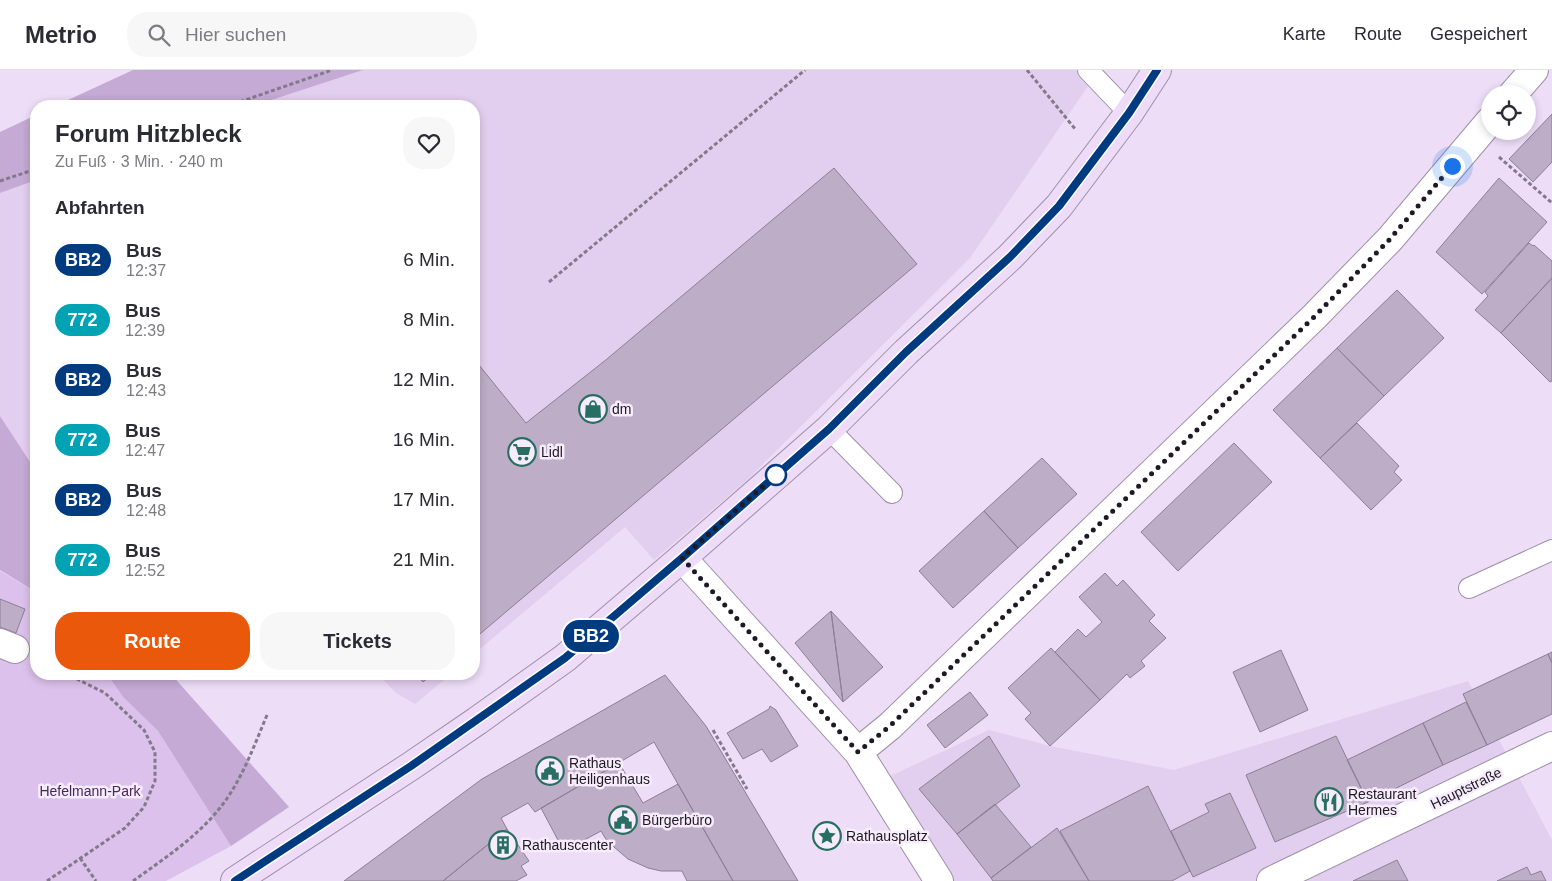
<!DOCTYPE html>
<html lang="de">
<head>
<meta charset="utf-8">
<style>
	body { margin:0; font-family:Helvetica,sans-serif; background:#f7f7f7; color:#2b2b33; height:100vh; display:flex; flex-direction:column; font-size:19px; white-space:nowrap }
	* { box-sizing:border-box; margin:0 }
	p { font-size:16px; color:#7c7c81 }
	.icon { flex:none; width:28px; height:28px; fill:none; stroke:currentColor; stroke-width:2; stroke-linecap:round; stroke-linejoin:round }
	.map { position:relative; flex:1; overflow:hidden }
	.details { position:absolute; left:30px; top:30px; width:450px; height:580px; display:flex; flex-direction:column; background:#fff; border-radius:20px; box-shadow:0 2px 8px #0003 }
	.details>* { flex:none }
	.badge { padding:0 10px; border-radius:16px; font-size:18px; line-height:32px }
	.fabs { position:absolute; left:1481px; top:15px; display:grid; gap:10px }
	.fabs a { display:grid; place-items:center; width:55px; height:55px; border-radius:50%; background:#fff; box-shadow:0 2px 8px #0003; font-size:25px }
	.you { position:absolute; width:25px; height:25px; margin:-12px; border:4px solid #fff; border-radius:50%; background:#1a73e8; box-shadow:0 0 0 8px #1a73e833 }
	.map>.badge { position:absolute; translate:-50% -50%; box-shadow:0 0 0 2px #fff }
	h2 { padding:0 25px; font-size:19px; line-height:45px }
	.round { display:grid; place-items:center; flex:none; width:52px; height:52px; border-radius:20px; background:#f7f7f7 }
	.headline { display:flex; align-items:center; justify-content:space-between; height:85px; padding:0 25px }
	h1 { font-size:24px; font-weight:800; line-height:38px }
	.primary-button { display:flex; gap:10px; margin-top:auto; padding:10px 25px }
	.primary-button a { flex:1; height:58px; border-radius:20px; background:#ea580c; color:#fff; font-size:20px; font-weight:800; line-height:58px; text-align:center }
	.primary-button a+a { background:#f7f7f7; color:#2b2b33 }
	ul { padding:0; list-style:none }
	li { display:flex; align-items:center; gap:15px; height:60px; padding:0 25px }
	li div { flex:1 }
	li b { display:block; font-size:19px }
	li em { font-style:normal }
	li .badge { min-width:55px; font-weight:700; text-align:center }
	header { display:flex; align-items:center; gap:30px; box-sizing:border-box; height:70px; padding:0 25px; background:#fff; border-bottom:1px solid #e1e1e2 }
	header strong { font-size:24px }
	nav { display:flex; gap:28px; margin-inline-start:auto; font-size:18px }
	.search { width:350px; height:45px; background:#f7f7f7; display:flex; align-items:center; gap:12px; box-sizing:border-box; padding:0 18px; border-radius:20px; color:#7c7c81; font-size:19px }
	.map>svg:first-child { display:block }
	.built { fill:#e2ceee }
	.green { fill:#dbc1eb }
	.forest { fill:#c4aad4 }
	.building { fill:#bdadc6; stroke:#8d7f96 }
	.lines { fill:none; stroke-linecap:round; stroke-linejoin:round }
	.lane-casing { stroke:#9e90a8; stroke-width:22 }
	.street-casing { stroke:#9e90a8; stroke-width:30 }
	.secondary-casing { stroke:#9e90a8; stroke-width:30 }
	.path { stroke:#83798a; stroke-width:3; stroke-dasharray:4 2.5; stroke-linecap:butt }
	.lane { stroke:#fff; stroke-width:20 }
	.street { stroke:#fff; stroke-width:28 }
	.secondary { stroke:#eddbf7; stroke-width:28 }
	.line-casing { stroke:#fff; stroke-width:11 }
	.line { stroke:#003b80; stroke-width:8 }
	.walk { stroke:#1f1923; stroke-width:5; stroke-dasharray:0 9 }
	.stop-dot { fill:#fff; stroke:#003b80; stroke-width:2.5 }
	.labels { text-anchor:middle; stroke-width:5; stroke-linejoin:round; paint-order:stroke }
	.poi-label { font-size:14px; fill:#1f1923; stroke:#f6ecfc; text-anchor:start }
	.street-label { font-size:14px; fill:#1f1923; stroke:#f6ecfc }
	.park-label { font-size:14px; fill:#49265b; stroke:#f6ecfc }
</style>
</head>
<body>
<header>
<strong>Metrio</strong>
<div class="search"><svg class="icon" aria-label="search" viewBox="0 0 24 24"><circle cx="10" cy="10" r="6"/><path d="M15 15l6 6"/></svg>Hier suchen</div>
<nav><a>Karte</a><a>Route</a><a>Gespeichert</a></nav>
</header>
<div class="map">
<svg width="1552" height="811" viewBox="0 0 1552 811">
	<rect width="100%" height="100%" fill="#edddf7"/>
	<!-- built -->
	<path class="built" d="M363 0H1099L970 188 747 410 654 490 625 457 474 584V36H253Z
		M36 110V401L0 346V123Z
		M378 604H451L415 634 396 623Z
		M1468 611 1552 770V811H926L886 708 989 660 1050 676 1174 700Z"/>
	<!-- green -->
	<path class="green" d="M0 501 36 522V604H107L123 627 158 661 231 776 166 811H0Z"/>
	<!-- forest -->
	<path class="forest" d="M133 0H363L253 36H55Z
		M36 45V110L0 123V62Z
		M0 346 36 401V522L0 500Z
		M107 604H171L289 737 231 776 158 661 123 627Z"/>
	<!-- building -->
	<path class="building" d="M1552 44V92L1533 112 1509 89Z
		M834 98 917 194 474 569V289L526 353 607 289Z
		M1499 108 1547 152 1482 224 1436 182Z
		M1529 173 1533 176 1534 175 1552 191V208L1501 263 1475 240 1488 226 1485 222Z
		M1552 208V311L1550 312 1501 263Z
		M1397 220 1444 268 1384 326 1337 278Z
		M1337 278 1384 326 1320 388 1273 340Z
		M1357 353 1399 396 1394 402 1402 410 1371 440 1320 388Z
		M1234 373 1272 412 1178 501 1141 462Z
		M1042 388 1077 424 1018 478 984 441Z
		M984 441 1018 478 953 538 919 501Z
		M1105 503 1117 516 1123 510 1155 545 1149 551 1166 568 1141 591 1145 596 1130 608 1127 604 1100 630 1055 582 1078 559 1086 567 1102 552 1079 527Z
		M0 529 25 539 16 563 0 557Z
		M831 541 883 597 843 632Z
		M831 541 843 632 795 573Z
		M1051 578 1100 630 1050 676 1025 649 1031 643 1008 618Z
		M1281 580 1308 640 1260 662 1233 602Z
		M1552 582V593L1548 584Z
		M1548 584 1552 593V644L1487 675 1463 624Z
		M416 604H433L423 612Z
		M665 605 706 656 798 811H733L654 672 535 742 528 733 501 748 507 759 443 811H344L482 709Z
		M970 622 988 645 945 678 927 655Z
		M1466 632 1487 675 1443 695 1423 653Z
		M770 636 776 640 798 676 771 692 762 679 743 689 727 663 769 639Z
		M1423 653 1443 695 1368 732 1347 690Z
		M989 666 1020 716 957 764 919 719Z
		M1336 666 1368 732 1275 772 1246 705Z
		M619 693 643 733 678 714 733 811H687L682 801H661L648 798 628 789 607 771 601 761 571 777 567 770 560 774 541 738Z
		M1148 716 1190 801 1172 811H1089L1060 761Z
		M1230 723 1256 778 1193 807 1171 761 1209 742 1205 734Z
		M995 734 1031 777 991 808 957 764Z
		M1057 758 1089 811H993L991 808Z
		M507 759 529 791 521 796 527 805 516 811H443Z
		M1397 790 1408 811H1353Z
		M1527 797 1531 805 1541 801 1546 811H1497Z"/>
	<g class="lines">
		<defs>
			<path id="lane" d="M1088 0 1129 43
				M829 359 892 423
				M1469 518 1552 480"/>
			<path id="street" d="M1513 24 1534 0
				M682 488 858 682 939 811
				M0 573 15 579
				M858 682 890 656 1314 247 1390 169 1490 51
				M1271 811 1552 676"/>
			<path id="secondary" d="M235 811 411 696 477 651 565 588 682 488 829 359 906 282 1010 187 1059 136 1129 43 1157 0"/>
		</defs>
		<!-- lane casing -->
		<use href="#lane" class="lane-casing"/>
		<!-- street casing -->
		<use href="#street" class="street-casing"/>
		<!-- secondary casing -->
		<use href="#secondary" class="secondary-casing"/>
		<!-- path -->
		<path class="path" d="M1027 0 1076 60
			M228 36 332 0
			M1499 87 1552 133
			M0 111 36 99
			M549 212 805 0
			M713 660 747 719
			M80 788 96 811
			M47 811 125 758 144 737 155 711V682L144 660 105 623 67 604
			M133 811C165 788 199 766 223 734 243 707 254 676 267 645"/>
		<!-- lane -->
		<use href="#lane" class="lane"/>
		<!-- street -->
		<use href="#street" class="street"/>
		<!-- secondary -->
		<use href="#secondary" class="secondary"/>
	</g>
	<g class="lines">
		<defs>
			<path id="line" d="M235 811 411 696 565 588 682 488 829 359 906 282 1010 187 1059 136 1129 43 1157 0"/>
		</defs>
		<!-- line casing -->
		<use href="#line" class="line-casing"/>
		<!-- line -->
		<use href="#line" class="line"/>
		<!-- walk -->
		<path class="walk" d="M776 405 682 488 858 682 890 656 1314 247 1390 169 1452 96"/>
	</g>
	<!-- icons -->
	<defs>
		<symbol id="shop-ring" viewBox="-11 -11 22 22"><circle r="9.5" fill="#f6ecfc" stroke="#286e62" stroke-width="1.5"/><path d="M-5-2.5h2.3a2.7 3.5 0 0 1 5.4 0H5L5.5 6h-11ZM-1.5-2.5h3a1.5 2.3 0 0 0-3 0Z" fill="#286e62"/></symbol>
		<symbol id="supermarket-ring" viewBox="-11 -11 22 22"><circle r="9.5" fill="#f6ecfc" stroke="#286e62" stroke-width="1.5"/><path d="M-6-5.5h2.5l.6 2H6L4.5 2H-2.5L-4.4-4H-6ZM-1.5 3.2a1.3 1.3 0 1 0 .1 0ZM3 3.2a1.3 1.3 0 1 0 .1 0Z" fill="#286e62"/></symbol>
		<symbol id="civic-ring" viewBox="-11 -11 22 22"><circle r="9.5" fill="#f6ecfc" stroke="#286e62" stroke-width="1.5"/><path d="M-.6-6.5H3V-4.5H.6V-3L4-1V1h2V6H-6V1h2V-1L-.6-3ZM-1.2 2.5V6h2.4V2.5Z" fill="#286e62"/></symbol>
		<symbol id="restaurant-ring" viewBox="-11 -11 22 22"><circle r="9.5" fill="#f6ecfc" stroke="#286e62" stroke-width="1.5"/><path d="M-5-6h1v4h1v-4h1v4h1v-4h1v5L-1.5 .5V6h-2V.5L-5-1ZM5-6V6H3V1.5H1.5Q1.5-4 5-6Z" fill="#286e62"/></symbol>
		<symbol id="sight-ring" viewBox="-11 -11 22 22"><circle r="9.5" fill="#f6ecfc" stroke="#286e62" stroke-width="1.5"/><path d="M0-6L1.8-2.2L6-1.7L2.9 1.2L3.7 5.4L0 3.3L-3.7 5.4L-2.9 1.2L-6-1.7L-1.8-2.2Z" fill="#286e62"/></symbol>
		<symbol id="building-ring" viewBox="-11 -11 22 22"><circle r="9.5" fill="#f6ecfc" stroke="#286e62" stroke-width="1.5"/><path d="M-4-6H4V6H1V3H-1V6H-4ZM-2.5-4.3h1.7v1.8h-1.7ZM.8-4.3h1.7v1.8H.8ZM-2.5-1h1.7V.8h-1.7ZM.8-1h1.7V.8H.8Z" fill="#286e62"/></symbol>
	</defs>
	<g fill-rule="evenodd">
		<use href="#shop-ring" x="577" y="323" width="32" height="32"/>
		<use href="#supermarket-ring" x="506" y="366" width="32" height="32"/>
		<use href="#civic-ring" x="534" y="685" width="32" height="32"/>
		<use href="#restaurant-ring" x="1313" y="716" width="32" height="32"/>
		<use href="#civic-ring" x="607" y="734" width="32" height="32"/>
		<use href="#sight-ring" x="811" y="750" width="32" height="32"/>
		<use href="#building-ring" x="487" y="759" width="32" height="32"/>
	</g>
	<!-- markers -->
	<circle class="stop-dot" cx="776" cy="405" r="10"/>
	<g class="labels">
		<!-- poi labels -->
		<g class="poi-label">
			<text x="612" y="344">dm</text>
			<text x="541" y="387">Lidl</text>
			<text x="569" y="698">Rathaus<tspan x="569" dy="16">Heiligenhaus</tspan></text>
			<text x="1348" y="729">Restaurant<tspan x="1348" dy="16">Hermes</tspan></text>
			<text x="642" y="755">Bürgerbüro</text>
			<text x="846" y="771">Rathausplatz</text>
			<text x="522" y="780">Rathauscenter</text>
		</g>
		<!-- street labels -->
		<g class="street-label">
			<text transform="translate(1466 718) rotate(-26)" y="5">Hauptstraße</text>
		</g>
		<!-- park labels -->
		<g class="park-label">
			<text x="90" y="726">Hefelmann-Park</text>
		</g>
	</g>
</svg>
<div class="fabs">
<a><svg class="icon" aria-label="locate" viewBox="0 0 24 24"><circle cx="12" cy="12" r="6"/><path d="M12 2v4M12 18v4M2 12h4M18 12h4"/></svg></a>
</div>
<div class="you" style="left:1452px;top:96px"></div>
<b class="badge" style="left:591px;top:566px;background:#003b80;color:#fff">BB2</b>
<section class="details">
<div class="headline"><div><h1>Forum Hitzbleck</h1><p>Zu Fuß · 3 Min. · 240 m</p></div><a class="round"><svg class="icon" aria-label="heart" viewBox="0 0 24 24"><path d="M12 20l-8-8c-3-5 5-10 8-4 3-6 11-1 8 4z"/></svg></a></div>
<h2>Abfahrten</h2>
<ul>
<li><span class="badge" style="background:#003b80;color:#fff">BB2</span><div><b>Bus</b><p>12:37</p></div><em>6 Min.</em></li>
<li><span class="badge" style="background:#00a3b4;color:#fff">772</span><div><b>Bus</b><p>12:39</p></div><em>8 Min.</em></li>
<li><span class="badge" style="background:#003b80;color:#fff">BB2</span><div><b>Bus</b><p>12:43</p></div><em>12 Min.</em></li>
<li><span class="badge" style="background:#00a3b4;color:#fff">772</span><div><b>Bus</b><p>12:47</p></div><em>16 Min.</em></li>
<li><span class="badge" style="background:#003b80;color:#fff">BB2</span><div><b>Bus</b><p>12:48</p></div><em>17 Min.</em></li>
<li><span class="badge" style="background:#00a3b4;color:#fff">772</span><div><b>Bus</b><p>12:52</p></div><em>21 Min.</em></li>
</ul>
<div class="primary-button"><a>Route</a><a>Tickets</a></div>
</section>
</div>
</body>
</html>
